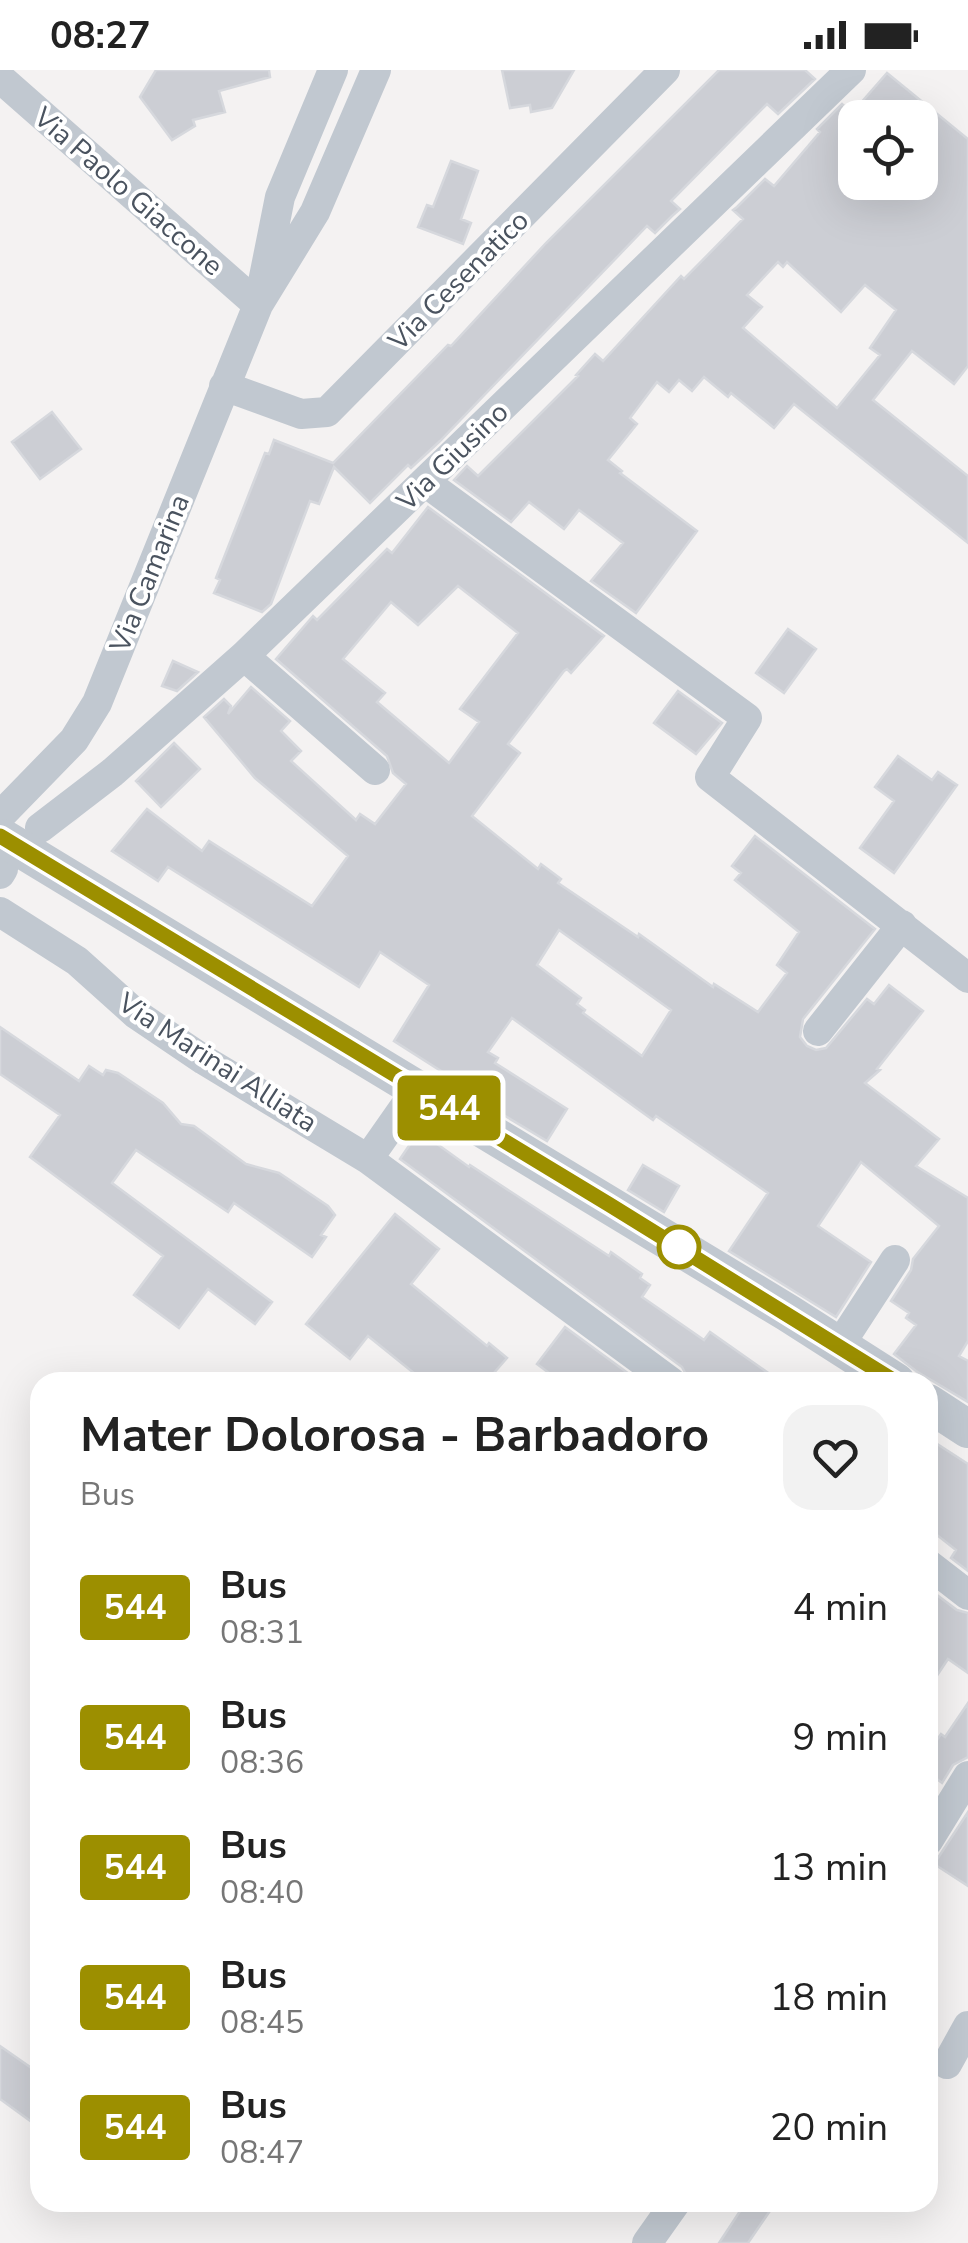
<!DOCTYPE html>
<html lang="it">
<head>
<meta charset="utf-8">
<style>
	body { margin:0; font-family:"Nunito Sans",sans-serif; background:#f2f2f2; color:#222; height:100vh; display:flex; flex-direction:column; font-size:38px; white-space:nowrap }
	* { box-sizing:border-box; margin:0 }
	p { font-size:32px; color:#767676 }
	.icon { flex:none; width:55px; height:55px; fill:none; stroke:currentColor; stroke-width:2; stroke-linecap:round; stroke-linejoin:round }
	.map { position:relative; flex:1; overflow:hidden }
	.side { position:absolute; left:30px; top:1302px; width:908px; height:840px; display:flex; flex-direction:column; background:#fff; border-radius:30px; box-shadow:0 10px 40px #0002 }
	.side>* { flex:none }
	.badge { padding:0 20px; border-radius:8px; font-size:35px; line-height:65px }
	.buttons { position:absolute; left:838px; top:30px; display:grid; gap:20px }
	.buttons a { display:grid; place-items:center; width:100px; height:100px; border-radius:20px; background:#fff; box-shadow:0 10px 40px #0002; font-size:50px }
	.map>.badge { position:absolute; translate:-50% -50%; box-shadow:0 0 0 5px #fff }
	.round { display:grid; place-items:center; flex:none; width:105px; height:105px; border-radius:30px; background:#f2f2f2 }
	.summary { display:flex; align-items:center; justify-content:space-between; height:170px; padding:0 50px }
	h1 { font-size:48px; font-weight:700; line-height:75px }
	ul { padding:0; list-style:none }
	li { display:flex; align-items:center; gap:30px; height:130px; padding:0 50px }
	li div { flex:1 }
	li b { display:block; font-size:38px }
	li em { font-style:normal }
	li .badge { min-width:110px; font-weight:700; text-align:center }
	.status { display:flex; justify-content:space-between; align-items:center; height:70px; padding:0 50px; background:#fff; direction:ltr }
	.status svg { height:28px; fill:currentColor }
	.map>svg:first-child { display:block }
	.building { fill:#ccced4; stroke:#d6d8dd; stroke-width:2.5; fill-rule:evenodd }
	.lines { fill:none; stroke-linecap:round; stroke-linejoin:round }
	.minor { stroke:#c1c8d0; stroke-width:30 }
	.tertiary { stroke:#c1c8d0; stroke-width:38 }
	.tertiary-bridge { stroke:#c1c8d0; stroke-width:38 }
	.line-casing { stroke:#fff; stroke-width:22 }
	.line { stroke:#9c8f00; stroke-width:15 }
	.stop-dot { fill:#fff; stroke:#9c8f00; stroke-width:5 }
	.labels { text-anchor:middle; stroke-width:8; stroke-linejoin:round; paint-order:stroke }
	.street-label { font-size:28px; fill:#4a535f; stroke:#fff }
</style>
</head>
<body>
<div class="status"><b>08:27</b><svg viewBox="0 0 49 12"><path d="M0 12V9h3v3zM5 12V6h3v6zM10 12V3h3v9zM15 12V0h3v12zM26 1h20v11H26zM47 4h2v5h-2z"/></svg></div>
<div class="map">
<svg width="968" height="2173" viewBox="0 0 968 2173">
	<rect width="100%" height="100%" fill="#f4f2f2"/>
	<!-- building -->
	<path class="building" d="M156 0H269L270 7 219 21 225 42 193 50 195 56 172 70 140 27Z
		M502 0H574L552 38 531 42 530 35 510 38Z
		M719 0H805L815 9 778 44 767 34 671 131 680 139 672 146 655 163 647 156 440 371 411 398 408 395 370 433 334 397 319 434 310 431 271 534 262 542 214 523 220 510 216 508 265 383 269 384 274 370 333 393 448 275 451 276 546 173Z
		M887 3 968 69V296L954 314 912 281 873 330 968 406V473L794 334 774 358 731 323 728 327 704 307 692 321 679 310 669 322 657 312 630 348 637 354 608 390 622 401 620 403 697 461 636 543 591 511 623 473 579 440 564 459 529 432 511 452 454 410 467 396 478 406 578 306 576 305 595 284 603 291 681 206 684 209 743 149 733 140 737 137 765 109 774 116 820 62 817 59 842 34 852 43ZM855 48H920V112H855ZM778 192 783 197 787 192 841 242 865 215 896 240 870 278 880 285 837 338 743 258 762 237 747 225Z
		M451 91 478 101 461 149 471 153 463 174 418 157 427 135 433 137Z
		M52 342 81 379 40 409 12 372Z
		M428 437 604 566 571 603 567 599 564 601 508 674 520 683 472 746 538 799 541 794 561 809 558 813 638 867 639 864 713 917 714 914 758 942 787 903 777 895 799 862 735 810 741 803 732 796 755 766 875 859 803 949 800 967 807 976 816 980 826 978 867 929 874 934 889 915 923 941 877 999 880 1000 865 1013 939 1069 916 1096 968 1128V1271L959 1286 968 1291V1332L916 1301 894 1284 916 1255 906 1248 909 1243 891 1231 911 1200 913 1189 939 1156 861 1092 818 1156 871 1192 836 1247 729 1181 768 1123 656 1046 653 1050 512 948 488 982 498 988 495 993 567 1039 547 1071 475 1028 477 1024 394 971 429 915 380 882 359 917 168 797 158 811 112 781 147 739 202 781 209 771 312 836 348 786 255 708 204 647 224 629 231 636 228 644 251 617 290 651 281 661 301 681 291 691 356 750 360 744 375 754 406 714 393 703 387 686 276 589 313 546 317 550 387 479 392 483ZM458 516 518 563 460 639 479 652 449 693 377 632 385 623 343 589 391 532 418 555ZM559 860 671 940 642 986 583 943 585 940 577 934 581 928 537 895Z
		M788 559 816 579 784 623 756 603Z
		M173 591 198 602 177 621 162 616Z
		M678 621 722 653 696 684 654 653Z
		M174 673 200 699 161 737 136 711Z
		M898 686 932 710 938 702 957 715 894 803 860 778 894 731 875 717Z
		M0 957 79 1011 89 996 103 1005 106 1000 118 1003 163 1033 181 1054 194 1056 246 1094 279 1103 328 1136 335 1145 321 1165 326 1167 312 1187 234 1133 228 1142 136 1080 112 1113 272 1232 255 1254 208 1219 179 1258 134 1225 163 1186 30 1087 60 1045 0 1004Z
		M419 1061 469 1097 470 1095 609 1186 611 1182 642 1204 640 1208 650 1215 642 1227 704 1270 710 1262 781 1312H690L682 1297 400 1089Z
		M643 1095 679 1116 664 1142 628 1120Z
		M395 1144 439 1179 411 1214 487 1276 489 1273 507 1288 486 1312H425L368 1266 350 1289 306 1254Z
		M565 1257 640 1312H561L537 1294Z
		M928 1368 968 1394V1501L951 1488 956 1480 928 1458Z
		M929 1519 957 1540 968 1543V1603L948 1589 928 1619Z
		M968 1633V1687L953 1695 942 1713 928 1702V1683L941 1664 945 1667Z
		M968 1742V1816L934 1794Z
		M0 1976 40 2004V2058L0 2029Z
		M746 2132H776L748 2173H719Z"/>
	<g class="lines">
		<!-- minor -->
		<path class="minor" d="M0 8 258 235
			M263 212 280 127 333 0
			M224 316 301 344 327 342 665 0
			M425 412 747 648 710 707 968 908
			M244 586 375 700
			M0 746 74 670 97 633 258 235 315 142 376 0
			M40 758 113 702 244 586 851 0
			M0 804 3 799
			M0 842 77 891 136 944 204 990 368 1089 417 1019
			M818 961 902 855
			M368 1089 671 1312
			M839 1276 895 1190
			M928 1494 968 1525
			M928 1771 968 1706
			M947 1994 968 1956
			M647 2173 676 2132"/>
		<!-- tertiary -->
		<path class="tertiary" d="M349 978 788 1243 896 1312
			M928 1333 968 1359"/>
		<!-- tertiary-bridge -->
		<path class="tertiary-bridge" d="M3 768 349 978"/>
	</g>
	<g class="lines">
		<defs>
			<path id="line" d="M0 766 610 1135 896 1312"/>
		</defs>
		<!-- line casing -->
		<use href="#line" class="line-casing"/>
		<!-- line -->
		<use href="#line" class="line"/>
	</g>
	<!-- markers -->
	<circle class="stop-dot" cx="679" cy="1177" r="20"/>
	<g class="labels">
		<!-- street labels -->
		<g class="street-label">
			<text transform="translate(129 121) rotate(41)" y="10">Via Paolo Giaccone</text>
			<text transform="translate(458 210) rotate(-45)" y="10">Via Cesenatico</text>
			<text transform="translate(452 386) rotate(-44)" y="10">Via Giusino</text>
			<text transform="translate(149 503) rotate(-68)" y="10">Via Camarina</text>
			<text transform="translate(218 992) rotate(33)" y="10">Via Marinai Alliata</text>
		</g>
	</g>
</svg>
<div class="buttons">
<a><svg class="icon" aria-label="locate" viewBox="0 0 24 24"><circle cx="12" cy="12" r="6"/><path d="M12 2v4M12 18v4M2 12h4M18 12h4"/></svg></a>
</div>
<b class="badge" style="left:449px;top:1038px;background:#9c8f00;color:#fff">544</b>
<section class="side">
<div class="summary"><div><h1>Mater Dolorosa - Barbadoro</h1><p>Bus</p></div><a class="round"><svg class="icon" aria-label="heart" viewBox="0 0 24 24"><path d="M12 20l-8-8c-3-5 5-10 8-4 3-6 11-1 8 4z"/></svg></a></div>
<ul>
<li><span class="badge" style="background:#9c8f00;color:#fff">544</span><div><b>Bus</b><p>08:31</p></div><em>4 min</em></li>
<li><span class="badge" style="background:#9c8f00;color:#fff">544</span><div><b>Bus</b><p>08:36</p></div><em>9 min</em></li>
<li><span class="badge" style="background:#9c8f00;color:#fff">544</span><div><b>Bus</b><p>08:40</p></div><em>13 min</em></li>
<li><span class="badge" style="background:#9c8f00;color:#fff">544</span><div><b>Bus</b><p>08:45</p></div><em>18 min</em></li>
<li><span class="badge" style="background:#9c8f00;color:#fff">544</span><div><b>Bus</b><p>08:47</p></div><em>20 min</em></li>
</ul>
</section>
</div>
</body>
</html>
